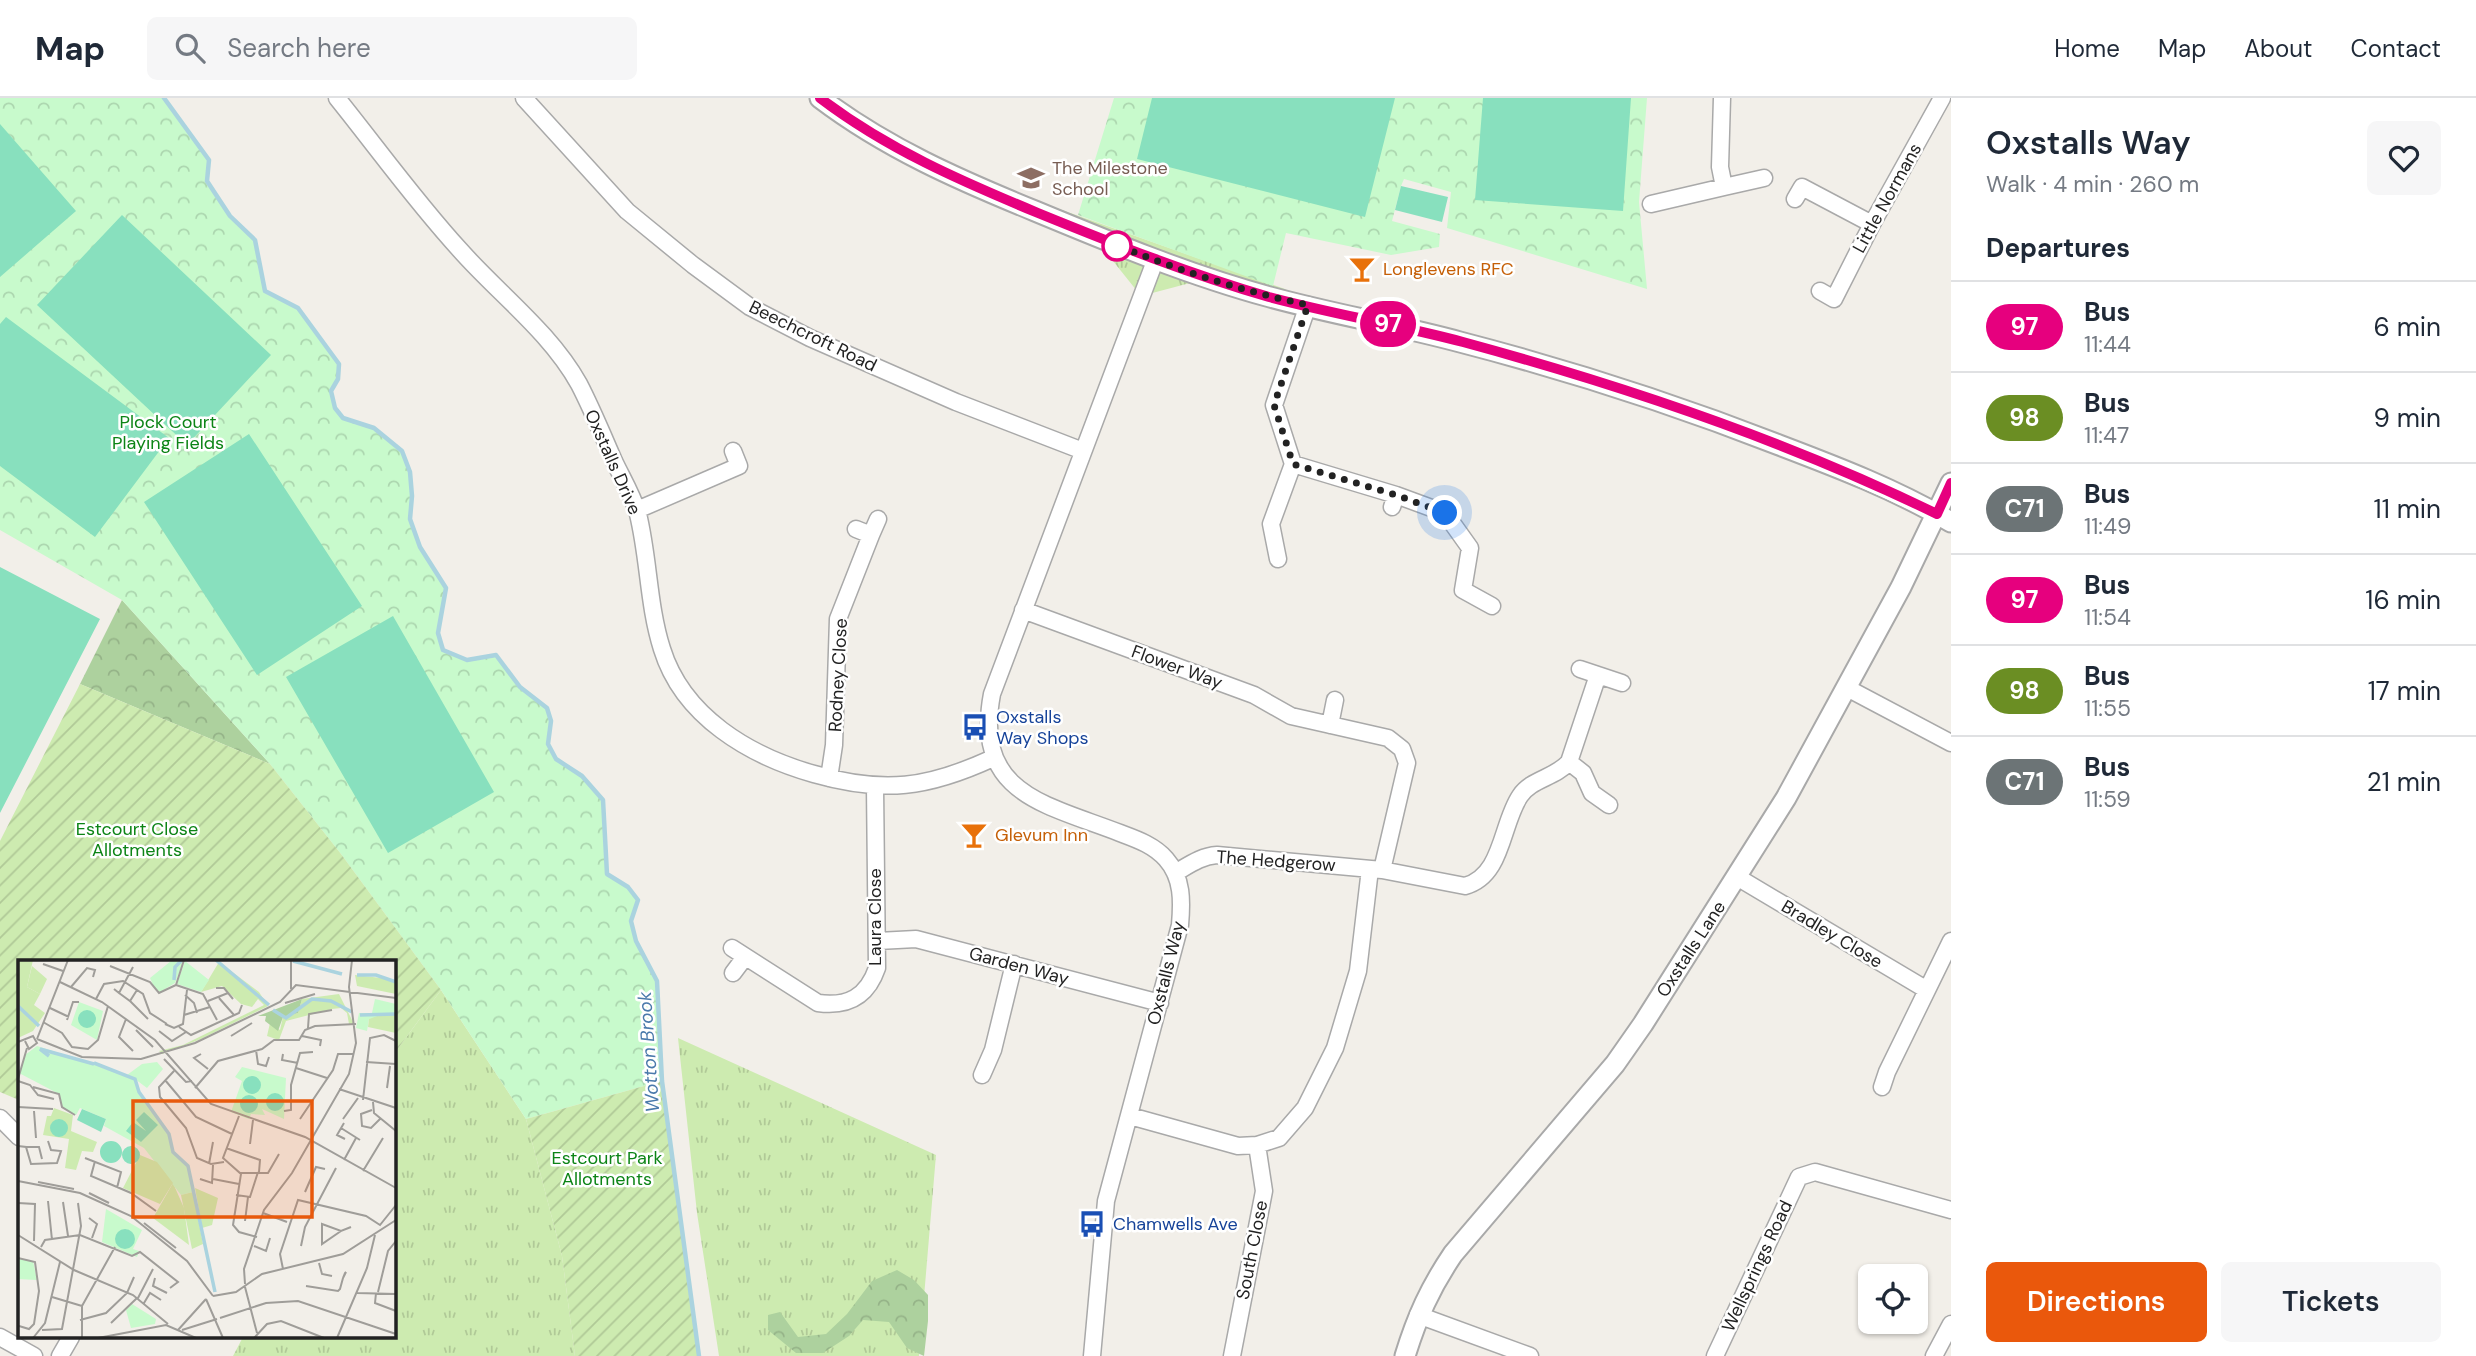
<!DOCTYPE html>
<html lang="en">
<head>
<meta charset="utf-8">
<style>
	body { margin:0; font-family:"DM Sans",sans-serif; background:#f6f6f7; color:#1f2937; height:100vh; display:flex; flex-direction:column; font-size:26px; white-space:nowrap }
	* { box-sizing:border-box; margin:0 }
	p { font-size:23px; color:#747a83 }
	.icon { flex:none; width:38px; height:38px; fill:none; stroke:currentColor; stroke-width:2; stroke-linecap:round; stroke-linejoin:round }
	.map { position:relative; flex:1; overflow:hidden }
	.sheet { display:flex; flex-direction:column; background:#fff; width:525px }
	.sheet>* { flex:none }
	.badge { padding:0 14px; border-radius:23px; font-size:24px; line-height:46px }
	.buttons { position:absolute; left:1858px; top:1166px; display:grid; gap:14px }
	.buttons a { display:grid; place-items:center; width:70px; height:70px; border-radius:10px; background:#fff; box-shadow:0 2px 5px #0004; font-size:35px }
	.you { position:absolute; width:35px; height:35px; margin:-18px; border:5px solid #fff; border-radius:50%; background:#1a73e8; box-shadow:0 0 0 10px #1a73e833 }
	.map>.badge { position:absolute; translate:-50% -50%; box-shadow:0 0 0 4px #fff }
	h2 { padding:0 35px; font-size:26px; line-height:63px }
	.round { display:grid; place-items:center; flex:none; width:74px; height:74px; border-radius:10px; background:#f6f6f7 }
	.head { display:flex; align-items:center; justify-content:space-between; height:119px; padding:0 35px }
	h1 { font-size:33px; font-weight:600; line-height:52px }
	.button { display:flex; gap:14px; margin-top:auto; padding:14px 35px }
	.button a { flex:1; height:80px; border-radius:10px; background:#ea580c; color:#fff; font-size:28px; font-weight:600; line-height:80px; text-align:center }
	.button a+a { background:#f6f6f7; color:#1f2937 }
	ul { padding:0; list-style:none }
	li { display:flex; align-items:center; gap:21px; height:91px; padding:0 35px; border-top:2px solid #e0e1e3 }
	li div { flex:1 }
	li b { display:block; font-size:26px }
	li em { font-style:normal }
	li .badge { min-width:77px; font-weight:700; text-align:center }
	header { display:flex; align-items:center; gap:42px; box-sizing:border-box; height:98px; padding:0 35px; background:#fff; border-bottom:2px solid #e0e1e3 }
	header strong { font-size:33px }
	nav { display:flex; gap:38px; margin-inline-start:auto; font-size:24px }
	.search { width:490px; height:63px; background:#f6f6f7; display:flex; align-items:center; gap:18px; box-sizing:border-box; padding:0 24px; border-radius:10px; color:#747a83; font-size:26px }
	main { display:flex; flex:1; min-height:0 }
	.map>svg:first-child { display:block }
	.grass { fill:url(#grass-tufts) }
	.forest { fill:url(#forest-crowns) }
	.park { fill:url(#park-crowns) }
	.garden { fill:url(#garden-furrows) }
	.pitch { fill:#88e0be }
	.lines { fill:none; stroke-linecap:round; stroke-linejoin:round }
	.stream { stroke:#aad3df; stroke-width:4.5 }
	.minor-casing { stroke:#a9a9a9; stroke-width:19 }
	.tertiary-casing { stroke:#a9a9a9; stroke-width:23 }
	.minor { stroke:#fff; stroke-width:16 }
	.tertiary { stroke:#fff; stroke-width:19 }
	.line-casing { stroke:#fff; stroke-width:16 }
	.line { stroke:#e6007e; stroke-width:10 }
	.walk { stroke:#222; stroke-width:7; stroke-dasharray:0 12.6 }
	.stop-dot { fill:#fff; stroke:#e6007e; stroke-width:3.5 }
	.labels { text-anchor:middle; stroke-width:5; stroke-linejoin:round; paint-order:stroke }
	.education-label { font-size:18px; fill:#785e54; stroke:#fff; text-anchor:start }
	.street-label { font-size:18px; fill:#222; stroke:#fff }
	.food-label { font-size:18px; fill:#c56008; stroke:#fff; text-anchor:start }
	.park-label { font-size:18px; fill:#0c8416; stroke:#fff }
	.transit-label { font-size:18px; fill:#164399; stroke:#fff; text-anchor:start }
	.water-label { font-size:19px; font-style:italic; fill:#4a7aab; stroke:#fff }
	.inset-river { fill:none; stroke:#aad3df; stroke-width:3.5 }
	.inset-road { fill:none; stroke:#9f9d99; stroke-width:2 }
	.view { fill:#e8590c; fill-opacity:0.15; stroke:#e8590c; stroke-width:3.5 }
	.inset-edge { fill:none; stroke:#222; stroke-width:3.5 }
</style>
</head>
<body>
<header>
<strong>Map</strong>
<div class="search"><svg class="icon" aria-label="search" viewBox="0 0 24 24"><circle cx="10" cy="10" r="6"/><path d="M15 15l6 6"/></svg>Search here</div>
<nav><a>Home</a><a>Map</a><a>About</a><a>Contact</a></nav>
</header>
<main>
<div class="map">
<svg width="1951" height="1258" viewBox="0 0 1951 1258">
	<defs>
		<pattern id="grass-tufts" width="24" height="20" patternUnits="userSpaceOnUse" patternTransform="scale(1.75)"><rect width="24" height="20" fill="#cdebb0"/><path d="M3 7l-1-3M5 7V3M7 7l1-3M15 17l-1-3M17 17v-4M19 17l1-3" fill="none" stroke="#b0c997"/></pattern>
		<pattern id="forest-crowns" width="20" height="18" patternUnits="userSpaceOnUse" patternTransform="scale(1.75)"><rect width="20" height="18" fill="#add19e"/><path d="M2 6a3 3 0 1 1 6 0M12 15a3 3 0 1 1 6 0" fill="none" stroke="#95b388"/></pattern>
		<pattern id="park-crowns" width="20" height="18" patternUnits="userSpaceOnUse" patternTransform="scale(1.75)"><rect width="20" height="18" fill="#c8facc"/><path d="M2 6a3 3 0 1 1 6 0M12 15a3 3 0 1 1 6 0" fill="none" stroke="#acd6af"/></pattern>
		<pattern id="garden-furrows" width="10" height="10" patternUnits="userSpaceOnUse" patternTransform="scale(1.75)"><rect width="10" height="10" fill="#cdebb0"/><path d="M-1 1l2-2M0 10L10 0M9 11l2-2" fill="none" stroke="#b0c997"/></pattern>
	</defs>
	<rect width="100%" height="100%" fill="#f2efe9"/>
	<!-- grass -->
	<path class="grass" d="M907 57 1285 191 1308 207 1209 180 1141 198 1093 138Z
		M441 892 526 1021 562 1158 575 1258H233L243 1239H394V956Z
		M678 940 936 1057 919 1258H719L697 1115Z"/>
	<!-- forest -->
	<path class="forest" d="M122 502 270 666 80 586Z
		M897 1172 914 1182 928 1197V1223L924 1258 907 1250 889 1224 863 1222 849 1238 823 1255H796L768 1232V1217L780 1214 798 1239 826 1236 847 1216 872 1183Z"/>
	<!-- park -->
	<path class="park" d="M0 0H164L209 62 207 84 230 118 255 142 265 193 298 210 339 266 338 281 331 293 335 310 343 320 374 330 402 353 410 374 412 398 410 421 420 449 446 490 438 535 443 551 467 562 496 557 520 589 547 610 551 623 548 646 556 661 582 678 603 702 607 776 628 789 638 802 631 823 636 843 657 883 662 983 526 1021 441 892 341 756 270 666 122 502 0 432Z
		M1114 0H1647L1639 104 1647 191 1447 130 1451 94 1404 81 1401 88 1392 123 1440 136 1439 149 1391 157 1286 135 1273 188 1078 117Z"/>
	<!-- garden -->
	<path class="garden" d="M80 586 270 666 341 756 441 892 394 956V864H19V1002L0 994V743Z
		M662 983 699 1258H575L562 1158 526 1021Z"/>
	<!-- pitch -->
	<path class="pitch" d="M1152 0H1395L1365 119 1137 61Z
		M1483 0H1631L1623 113 1475 102Z
		M0 26 76 113 0 179Z
		M1401 88 1448 99 1442 124 1395 112Z
		M122 117 271 257 187 347 37 207Z
		M6 219 169 340 95 439 0 368V226Z
		M249 336 362 508 257 577 144 404Z
		M0 469 100 521 0 715Z
		M393 518 494 694 388 755 286 579Z"/>
	<g class="lines">
		<!-- stream -->
		<path class="stream" d="M164 0 209 62 207 83 230 118 255 142 265 193 298 210 339 266 338 281 331 293 335 310 343 320 374 330 402 353 410 374 412 398 410 421 420 449 446 490 438 535 443 552 467 562 496 557 520 589 547 610 551 623 548 646 556 661 582 678 603 702 607 776 628 789 638 802 631 823 636 843 657 883 662 983 699 1258"/>
		<defs>
			<path id="minor" d="M337 0C378 51 416 104 460 152 499 196 550 234 579 286 592 311 603 338 614 363 622 380 633 398 638 416 649 461 648 507 662 551 683 619 750 658 814 676 884 696 928 690 993 660
				M524 0 627 113 693 167 750 209 810 240 956 304 1083 353
				M1724 89 1764 80
				M1795 101 1802 89 1872 126
				M1651 106 1724 89 1720 69 1722 0
				M1820 193 1834 201 1872 126 1942 0
				M1293 366 1396 397 1392 409
				M1396 397 1445 415 1470 450 1463 492 1492 508
				M637 412 739 368 733 353
				M856 431 871 437 878 421
				M1278 461 1271 426 1293 366 1274 307 1308 207
				M1023 512 1254 597 1291 618 1388 640 1402 651 1407 665 1382 772
				M1580 571 1622 585
				M1847 590 1951 645
				M1330 627 1335 602
				M1569 664 1583 675 1592 695 1609 707
				M829 680 834 647 838 521 871 437
				M1175 775C1189 767 1201 758 1217 757L1382 772 1465 788C1503 778 1501 726 1520 698 1531 681 1555 680 1569 664L1598 577
				M1737 779 1927 892
				M878 843 916 841 1160 905
				M732 850 818 905C848 909 867 899 877 870L875 689
				M733 875 745 859
				M982 977 993 952 1014 866
				M1882 989 1887 974 1951 843
				M1130 1018 1238 1048 1257 1047 1279 1040 1305 1010 1335 950 1358 873 1370 771
				M0 1020 19 1039
				M1418 1217 1530 1258
				M0 1239 34 1258
				M60 1258 71 1239
				M1092 1258 1106 1103 1180 827C1182 804 1183 780 1166 761 1154 747 1136 741 1120 735 1045 706 973 696 992 596L1155 163
				M1232 1258 1264 1093 1257 1047
				M1715 1258 1799 1079 1815 1074 1951 1112
				M1934 1258 1951 1226"/>
			<path id="tertiary" d="M820 0C886 50 959 82 1035 113 1112 145 1189 177 1270 199 1332 216 1397 227 1460 244 1568 272 1674 306 1779 347 1837 369 1897 392 1951 424
				M1405 1258C1417 1219 1430 1190 1453 1156L1615 966 1643 926 1786 700 1901 489 1951 385"/>
		</defs>
		<!-- minor casing -->
		<use href="#minor" class="minor-casing"/>
		<!-- tertiary casing -->
		<use href="#tertiary" class="tertiary-casing"/>
		<!-- minor -->
		<use href="#minor" class="minor"/>
		<!-- tertiary -->
		<use href="#tertiary" class="tertiary"/>
	</g>
	<g class="lines">
		<defs>
			<path id="line" d="M820 0C887 51 961 83 1038 115 1114 146 1190 176 1269 199 1333 216 1399 227 1463 244 1625 288 1786 342 1937 416L1951 385"/>
		</defs>
		<!-- line casing -->
		<use href="#line" class="line-casing"/>
		<!-- line -->
		<use href="#line" class="line"/>
		<!-- walk -->
		<path class="walk" d="M1117 148 1114 146C1177 172 1242 193 1308 207L1274 307 1293 366 1396 397 1445 415"/>
	</g>
	<!-- icons -->
	<defs>
		<symbol id="school-bare" viewBox="-9 -9 18 18"><path d="M0-5L7-2L0 1L-7-2ZM-4 1L0 2.5L4 1V4Q0 6-4 4Z" fill="#8d6e63" stroke="#fff" stroke-width="2.5" paint-order="stroke"/></symbol>
		<symbol id="bar-bare" viewBox="-9 -9 18 18"><path d="M-6-5H6L.8 .8V4.5H3.5V6h-7V4.5H-.8V.8Z" fill="#e8710a" stroke="#fff" stroke-width="2.5" paint-order="stroke"/></symbol>
		<symbol id="bus-bare" viewBox="-9 -9 18 18"><path d="M-5-6H5V4H4V6H2V4H-2V6H-4V4H-5ZM-3.5-4V0h7V-4ZM-3.5 1.2v1.5H-2V1.2ZM2 1.2v1.5H3.5V1.2Z" fill="#1a4fb4" stroke="#fff" stroke-width="2.5" paint-order="stroke"/></symbol>
	</defs>
	<g fill-rule="evenodd">
		<use href="#school-bare" x="1012" y="61" width="38" height="38"/>
		<use href="#bar-bare" x="1343" y="152" width="38" height="38"/>
		<use href="#bus-bare" x="956" y="610" width="38" height="38"/>
		<use href="#bar-bare" x="955" y="718" width="38" height="38"/>
		<use href="#bus-bare" x="1073" y="1107" width="38" height="38"/>
	</g>
	<!-- markers -->
	<circle class="stop-dot" cx="1117" cy="148" r="14"/>
	<g class="labels">
		<!-- education labels -->
		<g class="education-label">
			<text x="1052" y="76">The Milestone<tspan x="1052" dy="21">School</tspan></text>
		</g>
		<!-- street labels -->
		<g class="street-label">
			<text transform="translate(1887 100) rotate(-61)" y="6">Little Normans</text>
			<text transform="translate(813 238) rotate(26)" y="6">Beechcroft Road</text>
			<text transform="translate(613 364) rotate(66)" y="6">Oxstalls Drive</text>
			<text transform="translate(1177 569) rotate(20)" y="6">Flower Way</text>
			<text transform="translate(838 577) rotate(-87)" y="6">Rodney Close</text>
			<text transform="translate(1276 763) rotate(4)" y="6">The Hedgerow</text>
			<text transform="translate(875 819) rotate(-90)" y="6">Laura Close</text>
			<text transform="translate(1832 836) rotate(31)" y="6">Bradley Close</text>
			<text transform="translate(1691 851) rotate(-57)" y="6">Oxstalls Lane</text>
			<text transform="translate(1019 868) rotate(15)" y="6">Garden Way</text>
			<text transform="translate(1166 875) rotate(-76)" y="6">Oxstalls Way</text>
			<text transform="translate(1252 1152) rotate(-79)" y="6">South Close</text>
			<text transform="translate(1757 1168) rotate(-65)" y="6">Wellsprings Road</text>
		</g>
		<!-- food labels -->
		<g class="food-label">
			<text x="1383" y="177">Longlevens RFC</text>
			<text x="995" y="743">Glevum Inn</text>
		</g>
		<!-- park labels -->
		<g class="park-label">
			<text x="168" y="330">Plock Court<tspan x="168" dy="21">Playing Fields</tspan></text>
			<text x="137" y="737">Estcourt Close<tspan x="137" dy="21">Allotments</tspan></text>
			<text x="607" y="1066">Estcourt Park<tspan x="607" dy="21">Allotments</tspan></text>
		</g>
		<!-- transit labels -->
		<g class="transit-label">
			<text x="996" y="625">Oxstalls<tspan x="996" dy="21">Way Shops</tspan></text>
			<text x="1113" y="1132">Chamwells Ave</text>
		</g>
		<!-- water labels -->
		<g class="water-label">
			<text transform="translate(648 954) rotate(-94)" y="7">Wotton Brook</text>
		</g>
	</g>
	<!-- overview -->
	<g transform="translate(18 862)">
		<rect width="378" height="378" fill="#f2efe9"/>
		<path d="M0 0H15L9 27 22 34 16 45 27 53 15 71 0 78ZM201 2 241 32 250 46 183 79 144 94 141 91 165 85 246 45 240 39 234 47 223 44 204 26 183 32ZM337 15 372 19 378 23V34L339 26ZM321 34 336 64H331L329 53 323 48 314 49 268 61 261 80 249 76 252 63 262 70 265 57 280 53 284 39ZM36 148 55 155 53 171 79 182 75 192 64 191 58 210 47 208 51 179 25 175 29 156H33ZM155 223 166 248 171 285 135 258ZM177 228 200 238 194 265 184 268Z" fill="#cdebb0"/>
		<path d="M284 39 280 53 265 57 260 71 247 61 248 56H240Z" fill="#add19e"/>
		<path d="M166 0 157 23 142 32 136 27 132 18 153 1ZM167 1 191 20 183 32 159 24ZM357 39 378 44V55L351 59 349 71 338 68 341 53H354ZM61 42 85 51 79 80 53 65ZM19 86 109 115 124 104 139 102 145 109 129 128 117 119 121 132 151 174 155 192 170 206 175 232 163 235 126 188 86 166 88 159 62 148 58 155 44 147 41 134 1 113 7 95ZM224 107 268 118 266 159 244 149 247 155 233 154 231 159 213 152 224 121 217 117ZM88 249 124 270 115 289 121 291 119 297 84 282ZM0 298 15 301 19 320 0 319ZM114 344 138 359 137 364 113 368 108 350Z" fill="#c8facc"/>
		<path d="M14 6 29 19 22 34 9 27ZM362 55H378V73L350 67 351 59ZM122 195 139 202 155 223 142 244 105 228ZM175 232 185 284 174 289 163 235Z" fill="#cdebb0"/>
		<path d="M60 59a9 9 0 1 1 18 0a9 9 0 1 1-18 0ZM225 125a9 9 0 1 1 18 0a9 9 0 1 1-18 0ZM248 142a9 9 0 1 1 18 0a9 9 0 1 1-18 0ZM222 144a9 9 0 1 1 18 0a9 9 0 1 1-18 0ZM64 149 88 159 83 172 59 160ZM126 152 140 165 123 182 108 171 115 162 128 171 118 160ZM32 168a9 9 0 1 1 18 0a9 9 0 1 1-18 0ZM82 192a11 11 0 1 1 22 0a11 11 0 1 1-22 0ZM104 195a9 9 0 1 1 18 0a9 9 0 1 1-18 0ZM97 279a10 10 0 1 1 20 0a10 10 0 1 1-20 0Z" fill="#88e0be"/>
		<path class="inset-river" d="M198 0 251 45M275 1 324 14M339 15H358L378 22M156 20 157 7 164 0M0 46 21 66M255 50 268 58 294 39 313 41 334 52M342 55 378 54M31 96 22 89 76 104M76 103 117 119 121 132 151 174 155 192 170 206 197 332"/>
		<path class="inset-road" d="M273 0V29M25 4 45 11M92 6 132 22 141 33 158 25 166 0M42 22 84 42 137 80 193 144 287 177 378 228M158 25 185 34 199 60M53 27 69 8 77 10 75 17M198 28H206L215 39M96 29 101 33 115 7M101 33 112 41 119 30M167 35 176 43 179 53M201 38 216 55M78 39 86 24 105 21 125 34 132 53 149 64M112 41 130 59M190 41 210 33M267 43 297 34M32 48 51 57M166 55 192 47M108 59 101 77 115 91M49 60 55 42H61M25 62 44 73 54 87 70 89 80 80 90 46M147 64 156 68 165 64 169 30M161 67 173 75 221 53 224 45M290 68 291 54 314 50M118 70 135 87M141 71 154 81 168 72M213 76 234 63M284 76 303 80 302 86M19 79 50 0M19 79 64 97 123 99 177 83 262 42 278 25 378 38M0 82 15 76 19 83 11 89 7 81M238 90 240 104 248 106 251 97M183 94 176 98 190 109M265 94 264 100 280 103M146 99 168 122 174 121M348 102 378 104M278 108 309 118M156 111 141 127 142 137 168 168 179 198 193 204 206 202M0 119 9 88M147 120 178 157 214 174M0 121 12 125 20 135 36 139M15 127 41 134 44 147 57 155M177 128 200 101 244 89 256 80H281L287 70 297 66 338 64M369 128 372 106M321 129 378 148M345 140 352 78 366 75 378 81M355 142 356 153 378 171M0 147 35 149M354 150 343 154 344 166 353 168 362 159M16 151 18 178M266 151 273 150V125L282 93 295 92M221 156 205 198 223 214 215 265 221 272 239 277M282 159 315 110 320 94H336M325 159 340 138M326 163 319 175 327 179M323 168 342 180M232 184 235 160M0 186 8 187 13 204 39 203 43 191 33 190 30 181M8 187H21L24 199M208 188 242 200 241 212M67 198 103 212 99 228M326 200 338 178M77 201 73 216 113 233 138 251M191 204 195 182M345 211 365 178M222 213H250L261 194M182 219 194 223 195 205M195 219 221 224M0 221 62 233 113 256 169 301 195 336M20 222 56 229M287 232 298 207 307 209M71 233 91 243M218 235 232 237 240 212M30 241 34 280M45 242 50 276M0 243 17 244 16 281M245 253 269 262M71 258 79 264 74 278M227 261 230 237M126 263 158 288M323 271 304 284V264L323 271 333 267M0 275 56 310 115 335 150 364M236 286 248 291 252 278M283 286 287 267 318 208M23 287 27 280 62 275 114 296 122 292 160 322 152 328M0 298 17 302 21 331 16 364 11 369 1 366M301 303 304 314 314 316M265 309 262 294 280 240 348 256 362 265 378 245M137 318 135 326 149 333M227 324 226 309 246 250 274 213 331 114 338 83 331 27 334 0M288 326 320 331 322 329 325 318 327 313 328 312 325 318M227 327 239 373M360 332 370 291 378 281M339 333 378 334M358 333 357 343 378 351M195 336 218 332 244 314 325 294 378 260M34 337 64 346M120 338 135 309M188 339 205 378M126 343 132 333 143 340M202 358 248 343 280 341 378 374M62 360 88 353 109 333 116 317M93 363 119 338M24 370 44 369 63 266 60 243M160 370 188 339M164 370 199 359M15 378 27 363 42 302M64 378V346L97 287M80 378 148 365 178 378M236 378 249 364 263 361 306 378M319 378 349 308 357 275"/>
		<path class="view" d="M115 141H294V257H115Z"/>
		<rect width="378" height="378" class="inset-edge"/>
	</g>
</svg>
<div class="buttons">
<a><svg class="icon" aria-label="locate" viewBox="0 0 24 24"><circle cx="12" cy="12" r="6"/><path d="M12 2v4M12 18v4M2 12h4M18 12h4"/></svg></a>
</div>
<div class="you" style="left:1445px;top:415px"></div>
<b class="badge" style="left:1388px;top:226px;background:#e6007e;color:#fff">97</b>
</div>
<section class="sheet">
<div class="head"><div><h1>Oxstalls Way</h1><p>Walk · 4 min · 260 m</p></div><a class="round"><svg class="icon" aria-label="heart" viewBox="0 0 24 24"><path d="M12 20l-8-8c-3-5 5-10 8-4 3-6 11-1 8 4z"/></svg></a></div>
<h2>Departures</h2>
<ul>
<li><span class="badge" style="background:#e6007e;color:#fff">97</span><div><b>Bus</b><p>11:44</p></div><em>6 min</em></li>
<li><span class="badge" style="background:#6b8e23;color:#fff">98</span><div><b>Bus</b><p>11:47</p></div><em>9 min</em></li>
<li><span class="badge" style="background:#6c7476;color:#fff">C71</span><div><b>Bus</b><p>11:49</p></div><em>11 min</em></li>
<li><span class="badge" style="background:#e6007e;color:#fff">97</span><div><b>Bus</b><p>11:54</p></div><em>16 min</em></li>
<li><span class="badge" style="background:#6b8e23;color:#fff">98</span><div><b>Bus</b><p>11:55</p></div><em>17 min</em></li>
<li><span class="badge" style="background:#6c7476;color:#fff">C71</span><div><b>Bus</b><p>11:59</p></div><em>21 min</em></li>
</ul>
<div class="button"><a>Directions</a><a>Tickets</a></div>
</section>
</main>
</body>
</html>
